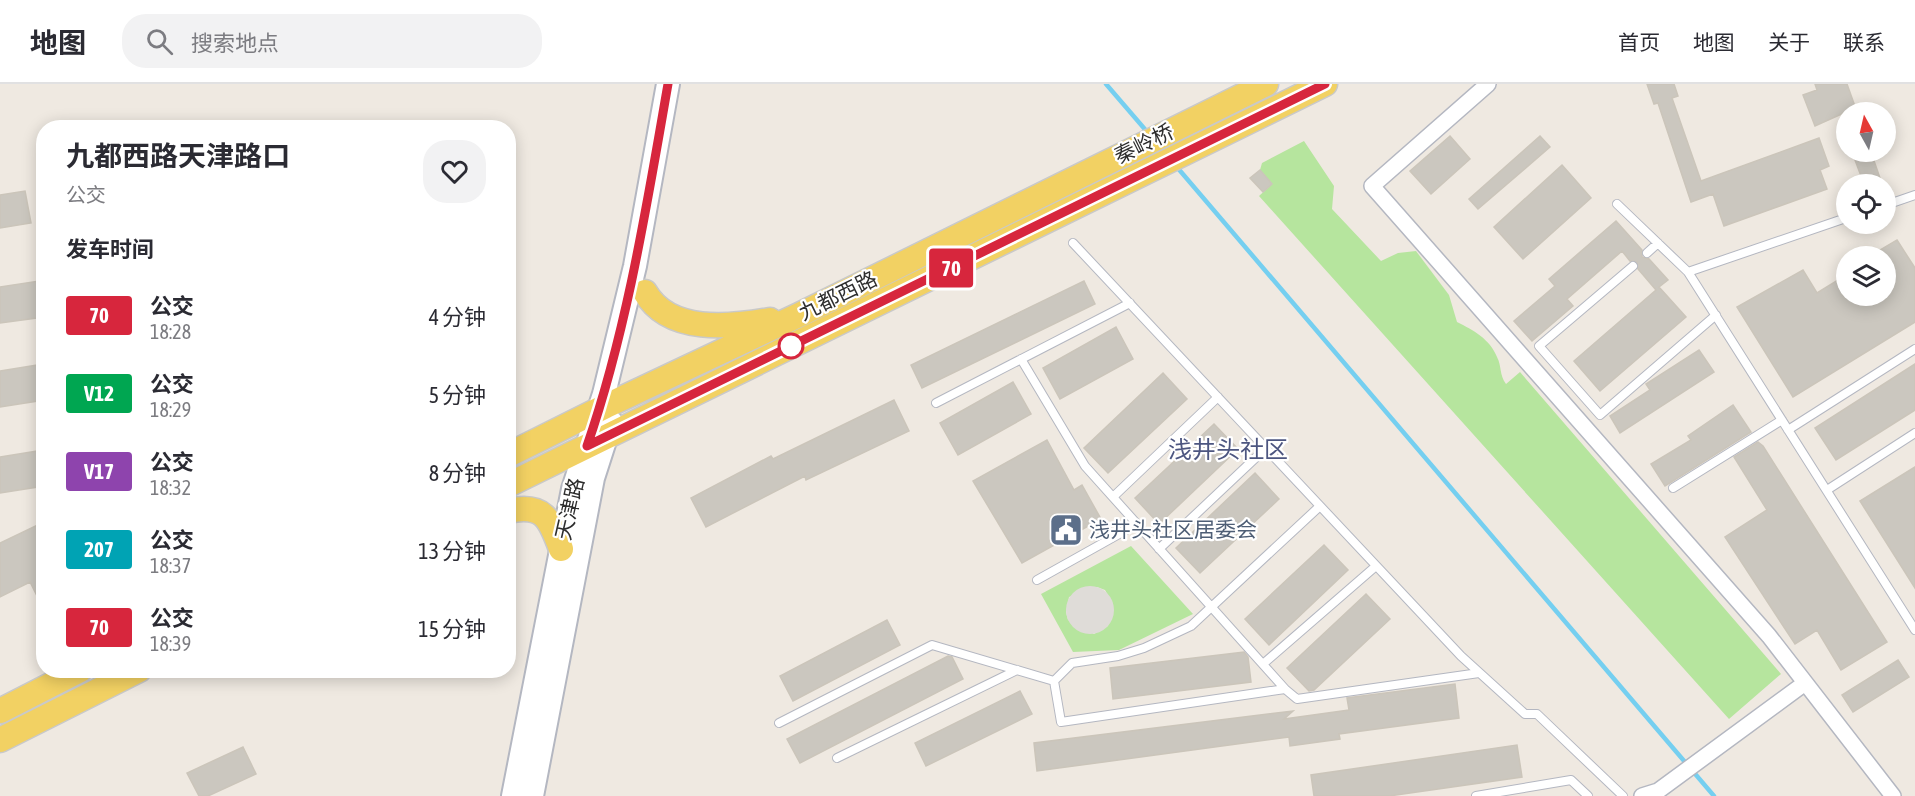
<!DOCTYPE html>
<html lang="zh">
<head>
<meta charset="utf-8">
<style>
	body { margin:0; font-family:"Asap Condensed","Noto Sans SC",sans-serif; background:#f2f2f3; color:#2b2b33; height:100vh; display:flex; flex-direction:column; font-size:22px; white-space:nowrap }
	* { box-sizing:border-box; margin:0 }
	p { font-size:20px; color:#7c7c81 }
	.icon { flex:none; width:33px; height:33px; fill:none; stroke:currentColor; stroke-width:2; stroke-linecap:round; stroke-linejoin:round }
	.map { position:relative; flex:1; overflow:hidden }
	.drawer { position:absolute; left:36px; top:36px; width:480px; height:558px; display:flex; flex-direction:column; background:#fff; border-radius:24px; box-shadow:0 3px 15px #0003 }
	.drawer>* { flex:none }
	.badge { padding:0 12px; border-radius:4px; font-size:21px; line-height:39px }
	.needle { width:39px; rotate:352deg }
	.fabs { position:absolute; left:1836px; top:18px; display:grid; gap:12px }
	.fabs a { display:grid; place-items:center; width:60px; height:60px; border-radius:50%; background:#fff; box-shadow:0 3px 15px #0003; font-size:30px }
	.map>.badge { position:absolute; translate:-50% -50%; box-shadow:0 0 0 3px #fff }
	h2 { padding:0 30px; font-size:22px; line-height:54px }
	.round { display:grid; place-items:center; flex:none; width:63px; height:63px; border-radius:24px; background:#f2f2f3 }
	.summary { display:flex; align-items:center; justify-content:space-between; height:102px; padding:0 30px }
	h1 { font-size:28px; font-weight:700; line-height:45px }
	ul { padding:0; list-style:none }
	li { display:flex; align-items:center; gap:18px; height:78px; padding:0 30px }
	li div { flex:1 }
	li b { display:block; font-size:22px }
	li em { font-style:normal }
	li .badge { min-width:66px; font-weight:700; text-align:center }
	header { display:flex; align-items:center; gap:36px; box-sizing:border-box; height:84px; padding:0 30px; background:#fff; border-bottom:2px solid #e1e1e2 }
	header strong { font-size:28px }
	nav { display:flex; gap:33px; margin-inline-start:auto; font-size:21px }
	.search { width:420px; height:54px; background:#f2f2f3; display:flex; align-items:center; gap:15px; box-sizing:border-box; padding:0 21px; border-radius:24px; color:#7c7c81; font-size:22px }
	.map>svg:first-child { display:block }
	.green { fill:#b6e59e; fill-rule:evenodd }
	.plaza { fill:#dfdcd8 }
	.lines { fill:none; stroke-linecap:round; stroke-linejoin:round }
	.stream { stroke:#75cff0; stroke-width:4.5 }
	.building { fill:#cbc7bf; stroke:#cbc5ba; stroke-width:1.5 }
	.lane-casing { stroke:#b4b7c1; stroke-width:10 }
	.street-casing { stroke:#b4b7c1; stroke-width:18 }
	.secondary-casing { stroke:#b4b7c1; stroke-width:26 }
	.primary-casing { stroke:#c9c9c9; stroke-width:27 }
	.lane { stroke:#fff; stroke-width:8 }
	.street { stroke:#fff; stroke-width:15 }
	.secondary { stroke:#fff; stroke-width:22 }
	.primary { stroke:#f2d163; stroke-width:24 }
	.line-casing { stroke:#fff; stroke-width:14 }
	.line { stroke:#d7263d; stroke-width:9 }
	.stop-dot { fill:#fff; stroke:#d7263d; stroke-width:3 }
	.labels { text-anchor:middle; stroke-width:4.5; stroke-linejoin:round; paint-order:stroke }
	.street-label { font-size:21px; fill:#2e2e2e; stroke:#fff }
	.service-label { font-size:21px; fill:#4e5e75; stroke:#fff; text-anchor:start }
	.quarter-label { font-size:24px; fill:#4d5680; stroke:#fff }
</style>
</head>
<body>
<header>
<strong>地图</strong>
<div class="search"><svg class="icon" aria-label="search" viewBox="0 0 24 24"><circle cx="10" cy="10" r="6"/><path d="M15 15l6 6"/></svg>搜索地点</div>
<nav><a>首页</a><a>地图</a><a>关于</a><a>联系</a></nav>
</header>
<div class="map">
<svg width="1915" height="712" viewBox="0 0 1915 712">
	<rect width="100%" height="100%" fill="#efe9e1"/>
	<!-- green -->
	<path class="green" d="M1304 57 1334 102 1332 125 1381 177 1398 169 1416 167 1449 211 1457 238C1473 246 1490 255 1497 273 1502 283 1499 290 1506 300L1520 288 1781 590 1729 635 1259 112 1272 100 1260 86 1262 79Z
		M1131 462 1193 530 1119 566 1073 568 1041 510ZM1097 503 1105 506 1113 520 1108 542 1094 550 1068 536 1066 528 1069 513Z"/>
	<!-- plaza -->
	<path class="plaza" d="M1066 526a24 24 0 1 1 48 0a24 24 0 1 1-48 0Z"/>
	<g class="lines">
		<!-- stream -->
		<path class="stream" d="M1106 0 1149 50
			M1176 82 1714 712"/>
	</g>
	<!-- building -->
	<path class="building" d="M1647 0H1674L1678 12 1672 14 1701 97 1819 54 1829 82 1820 86 1827 105 1724 142 1713 110 1691 118 1658 19 1654 20Z
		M1815 0H1847L1857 28H1846L1815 42 1803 11 1817 6Z
		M1450 52 1470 75 1431 110 1410 87Z
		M1540 52 1550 63 1478 125 1469 115Z
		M1852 68H1871L1882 100H1864Z
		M1562 81 1591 114 1523 175 1494 143Z
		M1260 86 1272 100 1263 108 1250 94Z
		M25 107 31 139 0 144V111Z
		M1616 137 1642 166V173L1649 175 1668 196 1659 203 1686 233 1600 307 1574 277 1656 206 1638 185 1637 178 1630 177 1622 167 1567 215 1573 222 1532 257 1514 237 1555 202 1549 195Z
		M1897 156 1915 184V238L1793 313 1737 223 1803 186 1817 209 1846 191V212H1886V172H1870Z
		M39 197 44 233 0 239V203Z
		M1084 197 1095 220 922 304 911 281Z
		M1116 243 1133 275 1060 315 1043 284Z
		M1699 266 1714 288 1620 349 1610 332 1650 306 1646 300Z
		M44 280V316L0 323V287Z
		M1915 280V326L1836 376 1815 344Z
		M1163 289 1187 315 1108 389 1084 364Z
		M1013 298 1031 330 958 371 940 339Z
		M894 316 909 347 806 396 805 392 706 443 691 414 771 372 773 375Z
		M1733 321 1751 348 1665 402 1651 380 1691 356 1688 352Z
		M1214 340 1238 365 1159 440 1135 414Z
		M1047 356 1074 406 1082 401 1101 435 1022 479 973 397Z
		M1758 358 1763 362 1887 558 1841 586 1817 546 1795 560 1725 453 1767 426 1734 373Z
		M44 366V402L0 409V373Z
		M1915 383V504L1860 417Z
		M1255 389 1279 415 1200 489 1176 464Z
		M44 438V526L30 498 0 513V459Z
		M1324 461 1348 486 1269 561 1245 535Z
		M1366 510 1390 535 1314 606 1309 607 1287 584Z
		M887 536 900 561 793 617 780 592Z
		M1244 568 1248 573 1251 598 1113 615 1110 584Z
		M948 572 952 573 963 595 800 679 787 655Z
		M1898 576 1909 593 1853 628 1842 611Z
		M1455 600 1459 634 1339 650 1340 655 1290 662 1289 653 1037 687 1034 659 1293 627 1284 635 1349 626 1347 614Z
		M1020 607 1032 630 926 682 915 659Z
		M1517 661 1522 693 1389 712H1314L1311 691Z
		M243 663 256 690 208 712H199L187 689Z"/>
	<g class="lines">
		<defs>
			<path id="lane" d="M1617 120 1688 188 1915 546
				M1886 121 1915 111
				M1073 159 1461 572 1525 630H1537L1623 712
				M1647 169 1658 159
				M1633 182 1539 262 1600 331 1716 231
				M1688 188 1846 134
				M936 319 1130 219
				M1788 346 1915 265
				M1673 404 1782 336
				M1827 406 1915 349
				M1113 413 1218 313
				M1159 465 1266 364
				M1037 496 1137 440
				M1263 580 1376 482
				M1054 597 1072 579 1118 572 1144 564 1191 542 1320 422
				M1285 605 1297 615 1479 589
				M779 639 932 561 1054 597 1061 638 1285 605 1085 382 1021 275
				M837 674 1017 586
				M1476 712 1571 696 1588 712"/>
			<path id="street" d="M1488 0 1372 102 1769 552 1893 712
				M1642 712 1658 707 1805 599"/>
			<path id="secondary" d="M513 712 573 405 604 310 635 182 668 0
				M532 712 593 394 611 338"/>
			<path id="primary" d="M645 208C669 250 730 243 770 236
				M508 371 606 322 799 231 1266 0
				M508 401 1325 0
				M508 427C544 419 550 435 561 465
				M0 627 80 586
				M0 656 139 586"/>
		</defs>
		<!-- lane casing -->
		<use href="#lane" class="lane-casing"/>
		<!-- street casing -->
		<use href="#street" class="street-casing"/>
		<!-- secondary casing -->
		<use href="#secondary" class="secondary-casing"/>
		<!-- primary casing -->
		<use href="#primary" class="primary-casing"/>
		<!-- lane -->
		<use href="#lane" class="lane"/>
		<!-- street -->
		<use href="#street" class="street"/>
		<!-- secondary -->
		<use href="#secondary" class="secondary"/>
		<!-- primary -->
		<use href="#primary" class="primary"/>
	</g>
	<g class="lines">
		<defs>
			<path id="line" d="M668 0C647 120 627 246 587 362L1325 0"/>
		</defs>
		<!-- line casing -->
		<use href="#line" class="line-casing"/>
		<!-- line -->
		<use href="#line" class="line"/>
	</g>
	<!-- icons -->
	<defs>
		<symbol id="civic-square" viewBox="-11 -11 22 22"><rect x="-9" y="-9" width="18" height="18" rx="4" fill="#5c6f8a" stroke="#fff"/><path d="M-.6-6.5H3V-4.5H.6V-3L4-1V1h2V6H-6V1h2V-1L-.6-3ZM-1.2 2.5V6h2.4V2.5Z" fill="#fff"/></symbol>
	</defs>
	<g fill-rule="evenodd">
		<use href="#civic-square" x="1047" y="427" width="38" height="38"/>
	</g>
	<!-- markers -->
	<circle class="stop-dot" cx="791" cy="262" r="12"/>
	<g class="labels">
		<!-- street labels -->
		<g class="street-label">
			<text transform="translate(1144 60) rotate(-26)" y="7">秦岭桥</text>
			<text transform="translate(838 212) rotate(-26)" y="7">九都西路</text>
			<text transform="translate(570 425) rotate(-77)" y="7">天津路</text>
		</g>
		<!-- service labels -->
		<g class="service-label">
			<text x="1089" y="453">浅井头社区居委会</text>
		</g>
		<!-- quarter labels -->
		<g class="quarter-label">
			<text x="1228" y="374">浅井头社区</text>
		</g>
	</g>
</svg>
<div class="fabs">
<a><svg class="needle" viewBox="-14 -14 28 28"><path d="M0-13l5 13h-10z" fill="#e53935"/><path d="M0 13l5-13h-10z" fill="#7c7c81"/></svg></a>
<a><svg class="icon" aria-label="locate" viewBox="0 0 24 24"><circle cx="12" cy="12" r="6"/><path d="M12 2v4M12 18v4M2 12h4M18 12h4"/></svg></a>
<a><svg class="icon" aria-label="layers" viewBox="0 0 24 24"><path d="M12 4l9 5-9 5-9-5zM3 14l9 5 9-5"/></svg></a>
</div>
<b class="badge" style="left:951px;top:184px;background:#d7263d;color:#fff">70</b>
<section class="drawer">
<div class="summary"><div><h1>九都西路天津路口</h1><p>公交</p></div><a class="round"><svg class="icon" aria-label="heart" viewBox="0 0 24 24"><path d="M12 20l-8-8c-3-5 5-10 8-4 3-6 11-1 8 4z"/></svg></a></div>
<h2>发车时间</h2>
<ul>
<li><span class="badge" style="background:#d7263d;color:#fff">70</span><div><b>公交</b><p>18:28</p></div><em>4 分钟</em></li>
<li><span class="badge" style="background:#00a651;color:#fff">V12</span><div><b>公交</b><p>18:29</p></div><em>5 分钟</em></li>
<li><span class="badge" style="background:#8e44ad;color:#fff">V17</span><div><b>公交</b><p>18:32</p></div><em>8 分钟</em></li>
<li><span class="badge" style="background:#00a3b4;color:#fff">207</span><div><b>公交</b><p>18:37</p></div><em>13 分钟</em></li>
<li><span class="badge" style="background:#d7263d;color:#fff">70</span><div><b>公交</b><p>18:39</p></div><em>15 分钟</em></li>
</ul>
</section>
</div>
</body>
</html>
